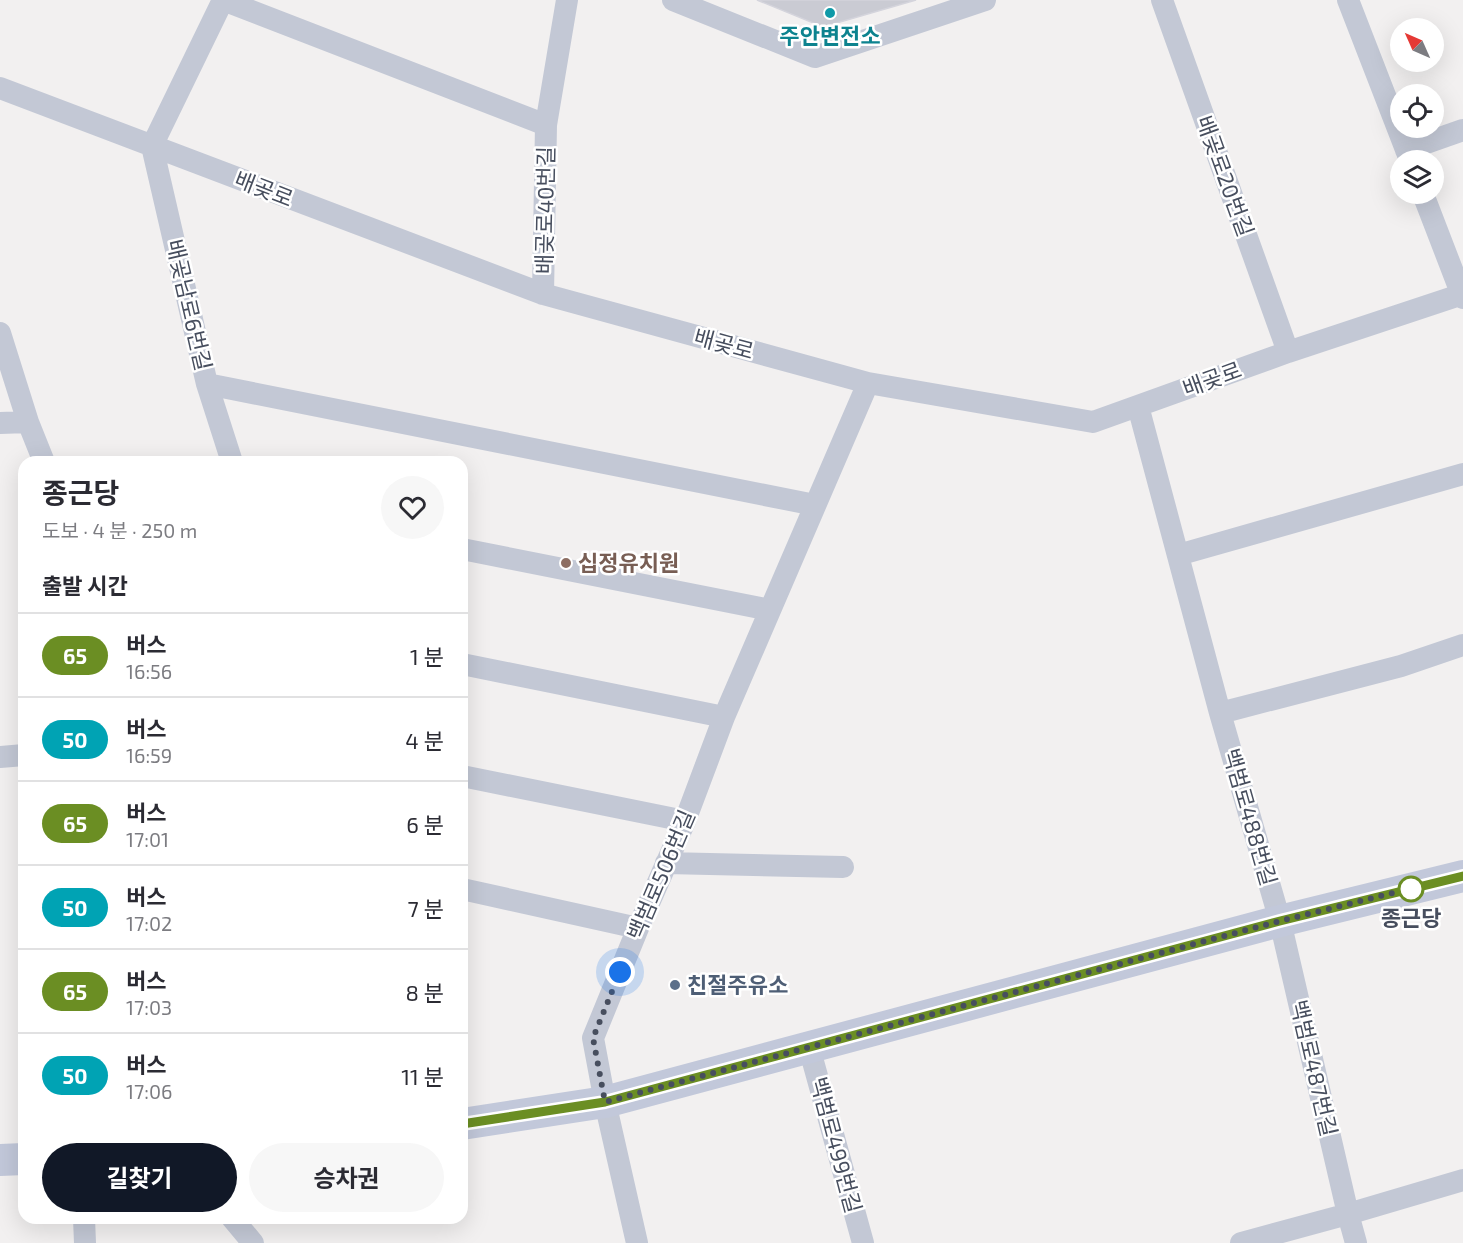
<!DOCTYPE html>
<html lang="ko">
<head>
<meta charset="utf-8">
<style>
	body { margin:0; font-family:"Exo 2","Noto Sans KR",sans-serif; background:#f7f7f7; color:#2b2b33; height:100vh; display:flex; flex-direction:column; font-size:22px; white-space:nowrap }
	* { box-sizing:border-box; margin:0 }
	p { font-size:20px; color:#7c7c81 }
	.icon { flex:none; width:33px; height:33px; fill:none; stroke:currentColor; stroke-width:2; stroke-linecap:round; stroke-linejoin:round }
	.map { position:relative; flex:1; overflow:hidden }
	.details { position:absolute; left:18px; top:456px; width:450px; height:768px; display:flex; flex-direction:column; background:#fff; border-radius:18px; box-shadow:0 6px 24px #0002 }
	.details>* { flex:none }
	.badge { padding:0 12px; border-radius:20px; font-size:21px; line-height:39px }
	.needle { width:39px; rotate:315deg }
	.buttons { position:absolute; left:1390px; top:18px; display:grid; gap:12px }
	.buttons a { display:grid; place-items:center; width:54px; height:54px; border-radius:50%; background:#fff; box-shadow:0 6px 24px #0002; font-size:30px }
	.you { position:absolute; width:30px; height:30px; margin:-15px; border:4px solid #fff; border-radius:50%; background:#1a73e8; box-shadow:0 0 0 9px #1a73e833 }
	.map>.badge { position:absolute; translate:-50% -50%; box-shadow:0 0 0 3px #fff }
	h2 { padding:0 24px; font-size:22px; line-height:54px }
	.round { display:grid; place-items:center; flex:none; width:63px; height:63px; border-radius:32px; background:#f7f7f7 }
	.summary { display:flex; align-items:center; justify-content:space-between; height:102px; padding:0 24px }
	h1 { font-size:28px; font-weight:700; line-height:45px }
	.primary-button { display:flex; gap:12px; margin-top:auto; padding:12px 24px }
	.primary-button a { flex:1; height:69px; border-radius:36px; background:#111827; color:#fff; font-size:24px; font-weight:700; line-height:69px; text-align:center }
	.primary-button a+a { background:#f7f7f7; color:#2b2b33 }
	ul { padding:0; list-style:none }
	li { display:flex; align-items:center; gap:18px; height:84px; padding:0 24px; border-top:2px solid #e1e1e2 }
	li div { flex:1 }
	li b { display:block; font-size:22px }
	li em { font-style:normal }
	li .badge { min-width:66px; font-weight:700; text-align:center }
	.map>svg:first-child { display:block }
	.building { fill:#cacbd3; stroke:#d4d4dc; stroke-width:1.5 }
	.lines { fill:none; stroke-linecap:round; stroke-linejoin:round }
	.street { stroke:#c3c8d5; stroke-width:22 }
	.secondary { stroke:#c2c8da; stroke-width:32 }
	.line-casing { stroke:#fff; stroke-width:14 }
	.line { stroke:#6b8e23; stroke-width:9 }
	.walk { stroke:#474e5e; stroke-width:6; stroke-dasharray:0 10.8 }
	.culture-dot { fill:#0f9aa8; stroke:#fff; stroke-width:2 }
	.education-dot { fill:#8d6e63; stroke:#fff; stroke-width:2 }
	.stop-dot { fill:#fff; stroke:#6b8e23; stroke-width:3 }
	.service-dot { fill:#5c6f8a; stroke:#fff; stroke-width:2 }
	.labels { text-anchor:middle; stroke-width:5; stroke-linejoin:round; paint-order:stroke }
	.culture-label { font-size:22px; font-weight:bold; fill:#0d838f; stroke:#fff }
	.street-label { font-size:22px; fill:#474e5e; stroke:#fff }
	.education-label { font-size:22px; font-weight:bold; fill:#785e54; stroke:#fff; text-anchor:start }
	.stop-label { font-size:22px; font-weight:bold; fill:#474e5e; stroke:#fff }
	.service-label { font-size:22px; font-weight:bold; fill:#4e5e75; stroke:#fff; text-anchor:start }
</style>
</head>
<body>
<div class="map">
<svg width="1463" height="1243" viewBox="0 0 1463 1243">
	<rect width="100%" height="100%" fill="#f2f0f0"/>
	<!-- building -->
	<path class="building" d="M757 0H916L823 27Z"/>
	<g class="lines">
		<!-- street -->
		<path class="street" d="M223 0 152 146 207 384 232 462
			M223 0 546 125
			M673 0 815 57 985 0
			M1162 0 1288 352
			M1348 0 1410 160
			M0 88 543 294 868 383 1093 422 1288 352 1463 294
			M1406 150 1463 130
			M1423 194 1463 298
			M543 294 546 125 567 0
			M0 333 28 422 44 462
			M207 384 815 505
			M1138 406 1220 713 1280 921 1348 1214 1356 1243
			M0 423 28 422
			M462 549 770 610
			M1178 555 1463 474
			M462 664 724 717
			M1220 713 1401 666 1463 645
			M0 757 24 755
			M462 776 685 821
			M666 863 843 867
			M462 889 638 928
			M809 1047 863 1243
			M84 1218 85 1243
			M232 1218 253 1243
			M637 1243 605 1102 593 1038 638 928 685 821 724 717 868 383
			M1241 1243 1348 1214 1463 1180"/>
		<!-- secondary -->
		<path class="secondary" d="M462 1124 605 1102 1280 921 1463 876
			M0 1160 24 1159"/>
	</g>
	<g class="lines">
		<defs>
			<path id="line" d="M462 1124 605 1102 1280 921 1463 876"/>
		</defs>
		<!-- line casing -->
		<use href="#line" class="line-casing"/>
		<!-- line -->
		<use href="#line" class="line"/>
		<!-- walk -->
		<path class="walk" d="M620 972 593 1038 605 1102 1280 921 1417 887 1411 889"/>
	</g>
	<!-- markers -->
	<circle class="culture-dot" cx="830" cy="13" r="6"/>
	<circle class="education-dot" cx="566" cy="563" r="6"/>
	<circle class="stop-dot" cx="1411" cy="889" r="12"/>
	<circle class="service-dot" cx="675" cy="985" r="6"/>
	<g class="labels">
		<!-- culture labels -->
		<g class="culture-label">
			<text x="830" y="44">주안변전소</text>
		</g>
		<!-- street labels -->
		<g class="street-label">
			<text transform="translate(1225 176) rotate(70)" y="8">배곶로20번길</text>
			<text transform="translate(264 189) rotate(21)" y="8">배곶로</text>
			<text transform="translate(545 210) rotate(-89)" y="8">배곶로40번길</text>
			<text transform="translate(189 305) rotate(77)" y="8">배곶남로6번길</text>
			<text transform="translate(724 344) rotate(15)" y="8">배곶로</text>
			<text transform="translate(1212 379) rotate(-20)" y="8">배곶로</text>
			<text transform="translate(1250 817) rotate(74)" y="8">백범로488번길</text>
			<text transform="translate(661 875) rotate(-67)" y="8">백범로506번길</text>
			<text transform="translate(1314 1068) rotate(77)" y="8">백범로487번길</text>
			<text transform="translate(836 1145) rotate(75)" y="8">백범로499번길</text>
		</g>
		<!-- education labels -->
		<g class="education-label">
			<text x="578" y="571">십정유치원</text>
		</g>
		<!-- stop labels -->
		<g class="stop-label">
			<text x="1411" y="926">종근당</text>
		</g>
		<!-- service labels -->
		<g class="service-label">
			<text x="687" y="993">친절주유소</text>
		</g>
	</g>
</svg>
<div class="buttons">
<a><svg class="needle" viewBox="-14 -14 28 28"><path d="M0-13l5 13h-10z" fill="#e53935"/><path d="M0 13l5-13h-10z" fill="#7c7c81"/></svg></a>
<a><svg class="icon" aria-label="locate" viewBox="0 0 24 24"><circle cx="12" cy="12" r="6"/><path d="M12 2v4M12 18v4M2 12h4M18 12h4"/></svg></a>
<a><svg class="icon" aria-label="layers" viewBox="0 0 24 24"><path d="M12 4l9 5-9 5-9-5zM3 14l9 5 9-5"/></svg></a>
</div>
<div class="you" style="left:620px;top:972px"></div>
<section class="details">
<div class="summary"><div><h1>종근당</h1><p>도보 · 4 분 · 250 m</p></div><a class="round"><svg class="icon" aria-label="heart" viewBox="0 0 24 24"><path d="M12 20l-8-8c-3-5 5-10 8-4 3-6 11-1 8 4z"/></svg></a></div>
<h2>출발 시간</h2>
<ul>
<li><span class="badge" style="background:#6b8e23;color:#fff">65</span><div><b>버스</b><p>16:56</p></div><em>1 분</em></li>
<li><span class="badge" style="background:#00a3b4;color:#fff">50</span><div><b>버스</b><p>16:59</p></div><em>4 분</em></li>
<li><span class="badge" style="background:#6b8e23;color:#fff">65</span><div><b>버스</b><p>17:01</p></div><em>6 분</em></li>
<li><span class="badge" style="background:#00a3b4;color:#fff">50</span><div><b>버스</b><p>17:02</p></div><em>7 분</em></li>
<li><span class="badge" style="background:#6b8e23;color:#fff">65</span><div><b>버스</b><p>17:03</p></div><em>8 분</em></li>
<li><span class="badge" style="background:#00a3b4;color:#fff">50</span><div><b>버스</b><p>17:06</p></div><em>11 분</em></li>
</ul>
<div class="primary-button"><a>길찾기</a><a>승차권</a></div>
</section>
</div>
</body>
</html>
